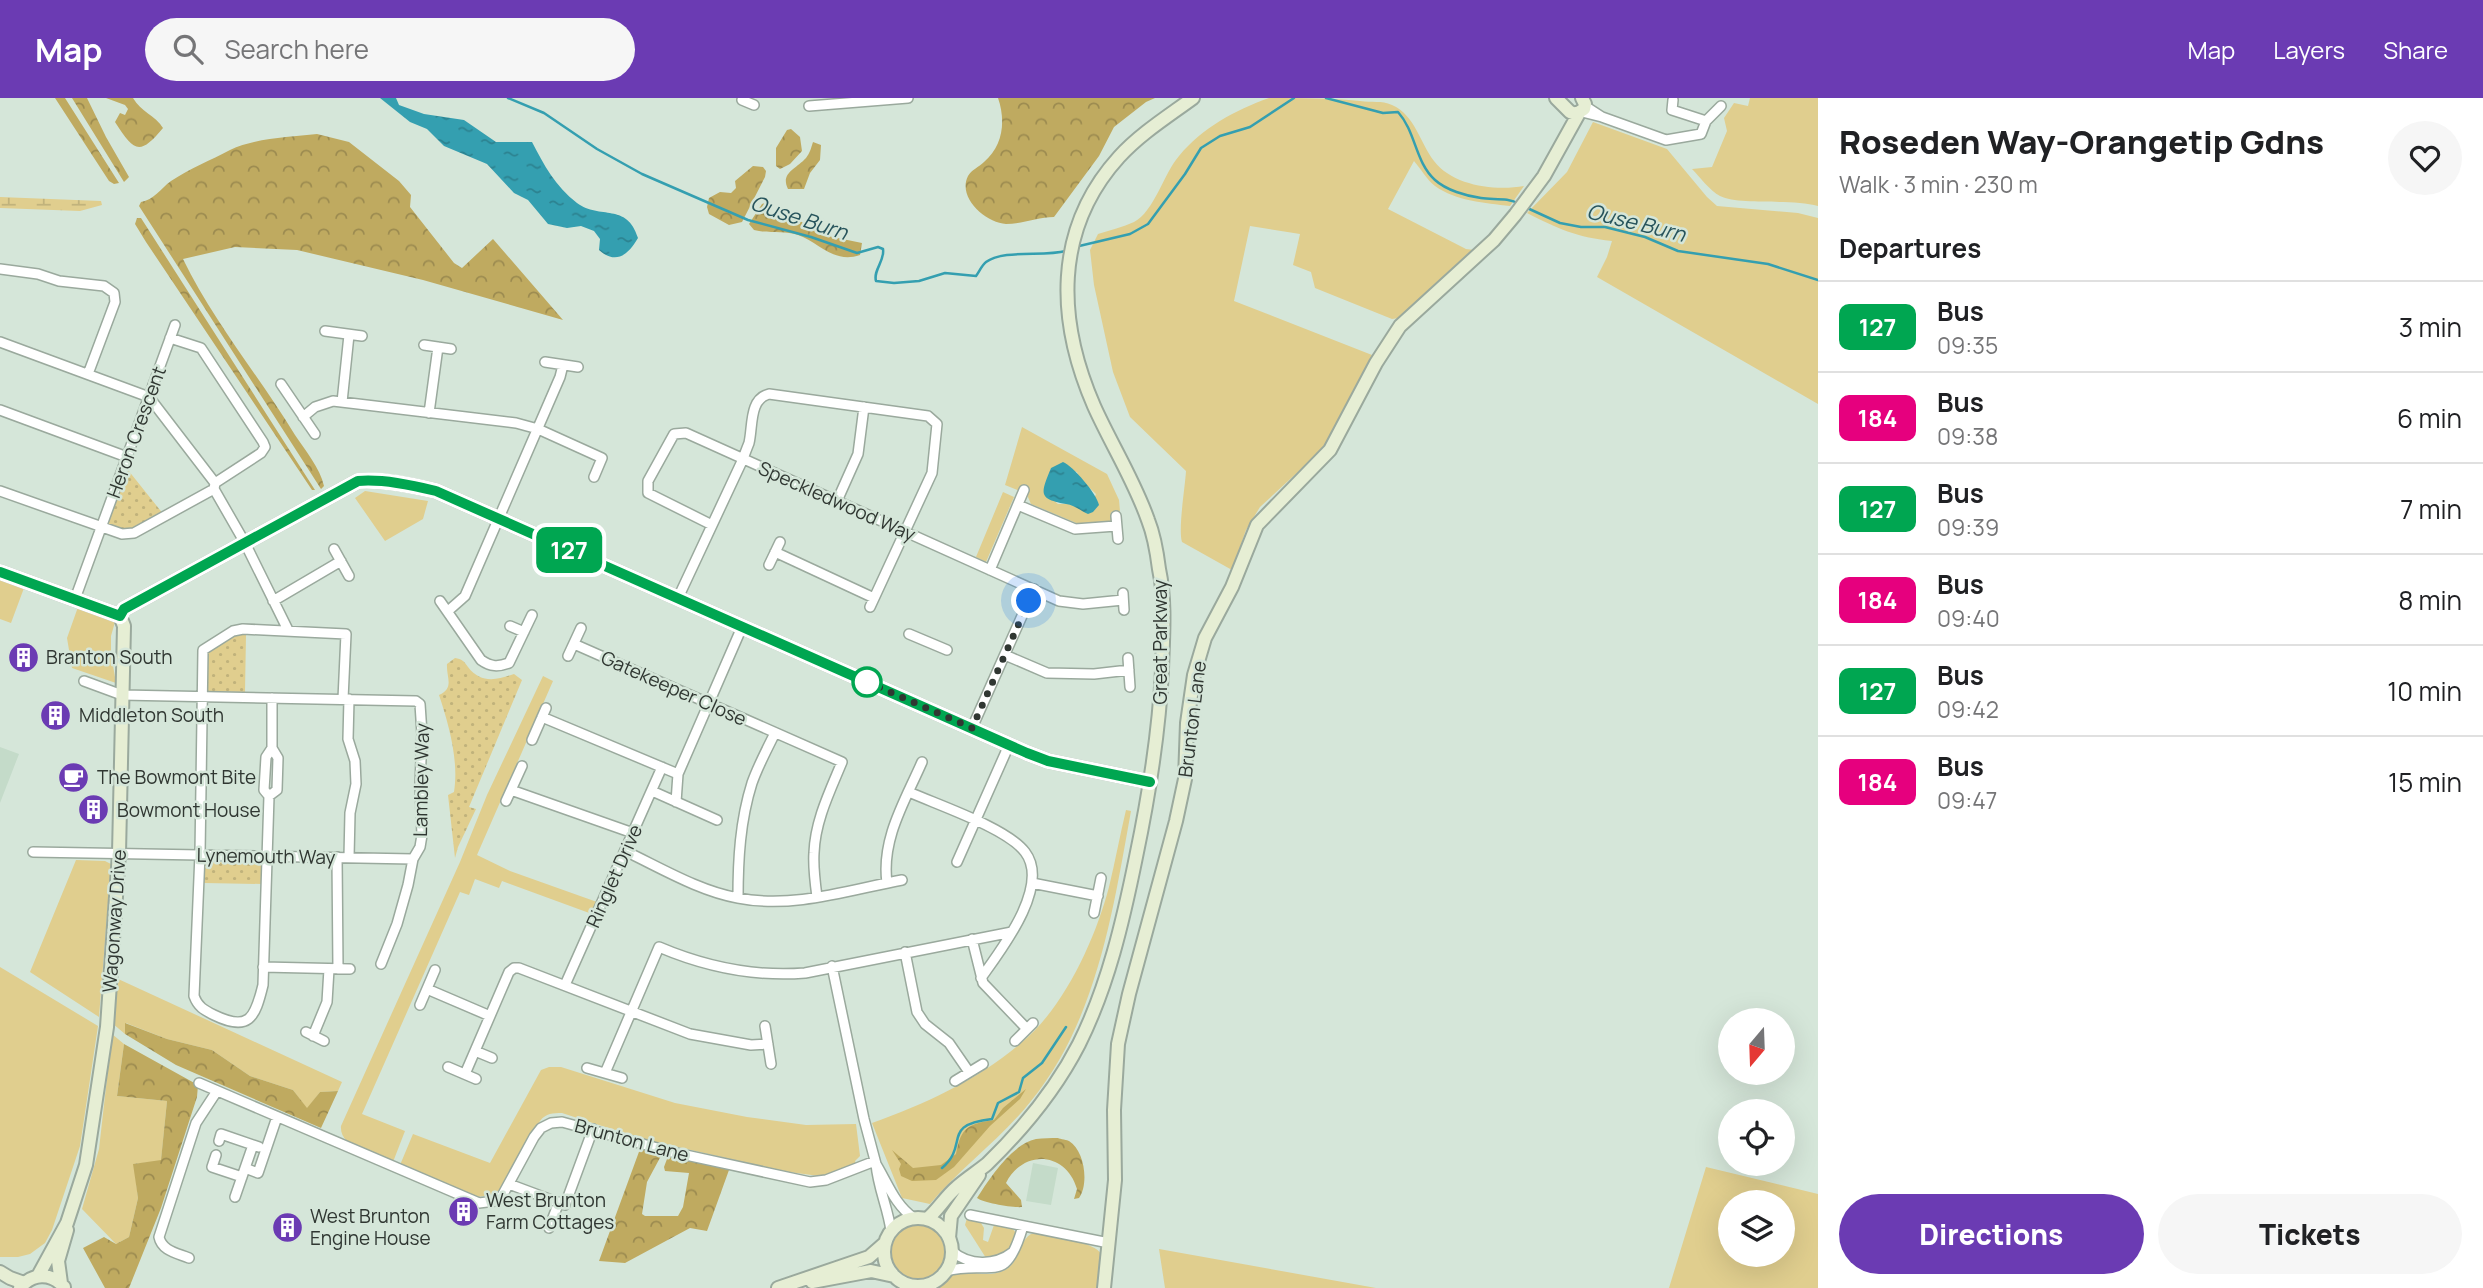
<!DOCTYPE html>
<html lang="en">
<head>
<meta charset="utf-8">
<style>
	body { margin:0; font-family:Manrope,sans-serif; background:#f6f6f6; color:#202124; height:100vh; display:flex; flex-direction:column; font-size:26px; white-space:nowrap }
	* { box-sizing:border-box; margin:0 }
	p { font-size:23px; color:#757577 }
	.icon { flex:none; width:38px; height:38px; fill:none; stroke:currentColor; stroke-width:2; stroke-linecap:round; stroke-linejoin:round }
	.map { position:relative; flex:1; overflow:hidden }
	.panel { display:flex; flex-direction:column; background:#fff; width:665px }
	.panel>* { flex:none }
	.badge { padding:0 14px; border-radius:10px; font-size:24px; line-height:46px }
	.needle { width:46px; rotate:199deg }
	.tools { position:absolute; left:1718px; top:910px; display:grid; gap:14px }
	.tools a { display:grid; place-items:center; width:77px; height:77px; border-radius:50%; background:#fff; box-shadow:0 7px 28px #0002; font-size:35px }
	.you { position:absolute; width:35px; height:35px; margin:-18px; border:5px solid #fff; border-radius:50%; background:#1a73e8; box-shadow:0 0 0 10px #1a73e833 }
	.map>.badge { position:absolute; translate:-50% -50%; box-shadow:0 0 0 4px #fff }
	h2 { padding:0 21px; font-size:26px; line-height:63px }
	.round { display:grid; place-items:center; flex:none; width:74px; height:74px; border-radius:37px; background:#f6f6f6 }
	.headline { display:flex; align-items:center; justify-content:space-between; height:119px; padding:0 21px }
	h1 { font-size:33px; font-weight:800; line-height:52px }
	.primary-button { display:flex; gap:14px; margin-top:auto; padding:14px 21px }
	.primary-button a { flex:1; height:80px; border-radius:42px; background:#6b3bb3; color:#fff; font-size:28px; font-weight:800; line-height:80px; text-align:center }
	.primary-button a+a { background:#f6f6f6; color:#202124 }
	ul { padding:0; list-style:none }
	li { display:flex; align-items:center; gap:21px; height:91px; padding:0 21px; border-top:2px solid #e0e0e0 }
	li div { flex:1 }
	li b { display:block; font-size:26px }
	li em { font-style:normal }
	li .badge { min-width:77px; font-weight:700; text-align:center }
	header { display:flex; align-items:center; gap:42px; box-sizing:border-box; height:98px; padding:0 35px; background:#6b3bb3; color:#fff }
	header strong { font-size:33px }
	nav { display:flex; gap:38px; margin-inline-start:auto; font-size:24px }
	.search { width:490px; height:63px; background:#f6f6f6; display:flex; align-items:center; gap:18px; box-sizing:border-box; padding:0 24px; border-radius:38px; color:#757577; font-size:26px }
	main { display:flex; flex:1; min-height:0 }
	.map>svg:first-child { display:block }
	.built { fill:#c4dbc9 }
	.grass { fill:#e0ce8e; fill-rule:evenodd }
	.forest { fill:url(#forest-crowns) }
	.wetland { fill:url(#wetland-marsh) }
	.park { fill:url(#park-dots) }
	.water { fill:url(#water-ripples) }
	.lines { fill:none; stroke-linecap:round; stroke-linejoin:round }
	.stream { stroke:#349fb0; stroke-width:2.5 }
	.street-casing { stroke:#9aa99d; stroke-width:12 }
	.secondary-casing { stroke:#9aa99d; stroke-width:16 }
	.street { stroke:#fff; stroke-width:9 }
	.secondary { stroke:#e6eed4; stroke-width:12 }
	.line-casing { stroke:#fff; stroke-width:16 }
	.line { stroke:#00a651; stroke-width:10 }
	.walk { stroke:#303732; stroke-width:7; stroke-dasharray:0 12.6 }
	.stop-dot { fill:#fff; stroke:#00a651; stroke-width:3.5 }
	.labels { text-anchor:middle; stroke-width:5; stroke-linejoin:round; paint-order:stroke }
	.street-label { font-size:19px; fill:#303732; stroke:#d5e6d9 }
	.poi-label { font-size:19px; fill:#303732; stroke:#d5e6d9; text-anchor:start }
	.water-label { font-size:21px; font-style:italic; fill:#27545c; stroke:#d5e6d9 }
</style>
</head>
<body>
<header>
<strong>Map</strong>
<div class="search"><svg class="icon" aria-label="search" viewBox="0 0 24 24"><circle cx="10" cy="10" r="6"/><path d="M15 15l6 6"/></svg>Search here</div>
<nav><a>Map</a><a>Layers</a><a>Share</a></nav>
</header>
<main>
<div class="map">
<svg width="1818" height="1190" viewBox="0 0 1818 1190">
	<defs>
		<pattern id="forest-crowns" width="20" height="18" patternUnits="userSpaceOnUse" patternTransform="scale(1.75)"><rect width="20" height="18" fill="#bfaa60"/><path d="M2 6a3 3 0 1 1 6 0M12 15a3 3 0 1 1 6 0" fill="none" stroke="#9c8b50"/></pattern>
		<pattern id="wetland-marsh" width="20" height="14" patternUnits="userSpaceOnUse" patternTransform="scale(1.75)"><rect width="20" height="14" fill="#e0ce8e"/><path d="M1 5h8M5 5V1M11 12h8M15 12V8" fill="none" stroke="#c0b27b"/></pattern>
		<pattern id="park-dots" width="8" height="8" patternUnits="userSpaceOnUse" patternTransform="scale(1.75)"><rect width="8" height="8" fill="#e0ce8e"/><path d="M2 2h.1M6 6h.1" fill="none" stroke="#c0b27b" stroke-width="1.8" stroke-linecap="round"/></pattern>
		<pattern id="water-ripples" width="26" height="14" patternUnits="userSpaceOnUse" patternTransform="scale(1.75)"><rect width="26" height="14" fill="#349fb0"/><path d="M2 4q2-2 4 0t4 0M15 11q2-2 4 0t4 0" fill="none" stroke="#2c8290"/></pattern>
	</defs>
	<rect width="100%" height="100%" fill="#d5e6d9"/>
	<!-- built -->
	<path class="built" d="M0 649 19 656 0 705Z
		M1033 1065 1058 1070 1051 1107 1026 1103Z"/>
	<!-- grass -->
	<path class="grass" d="M1269 0C1299 0 1330 0 1360 3 1372 5 1381 2 1392 7 1415 17 1420 45 1434 63 1453 88 1495 93 1524 88L1510 108C1485 105 1456 103 1435 88 1427 82 1421 71 1414 63L1388 111 1466 151 1474 152 1399 220 1392 221 1315 190 1311 174 1293 167 1300 136 1250 128 1234 203 1372 257 1328 346 1260 409 1246 432 1232 472 1182 444C1178 431 1185 390 1186 373L1130 319 1113 274 1094 187 1090 152 1098 136C1110 132 1123 129 1134 124 1154 114 1164 75 1179 58 1202 30 1235 12 1269 0Z
		M1750 0H1818V108C1792 100 1740 108 1720 98 1710 93 1700 79 1692 71L1712 69 1727 33 1724 20 1734 5 1748 8Z
		M1593 24 1667 51 1707 99 1717 108 1798 115 1818 120V306L1597 179 1607 159 1612 143C1575 139 1559 131 1527 115L1567 74Z
		M1022 329 1107 376 1119 402 1120 413 1111 414V422L1108 426 1081 427 1031 406 1027 397 1029 390 1022 388 1020 393 1005 387ZM1051 370 1077 374 1079 380 1096 396 1088 415 1070 406H1058L1044 394Z
		M365 393 428 403 423 421 385 443 355 400Z
		M1003 394 1014 399 986 464 976 459Z
		M0 481 24 490 11 525 0 521Z
		M78 509 115 524 111 538V556L116 585 72 570 67 540Z
		M543 578 553 583 477 757 510 773 597 804 592 816 502 783 499 790 475 781 469 797 460 794 362 1016 405 1033 393 1064C376 1057 339 1050 341 1028L460 764 487 697Z
		M1126 712 1131 713C1113 813 1097 922 1031 1003 1001 1041 961 1069 930 1106L902 1100 872 1025C925 1006 978 982 1021 945 1064 910 1095 842 1109 789 1115 764 1120 737 1126 712Z
		M76 762 105 763 111 766 99 919 30 874Z
		M0 869 98 928 80 1048 52 1132 45 1145 30 1156 18 1159H0Z
		M116 880 342 984 338 993 320 994 307 1011 293 992 250 978 212 952 167 941 126 925 125 936 112 925Z
		M112 936 124 946 117 998 167 1003 161 1063 134 1066 138 1100 129 1139 116 1146 82 1111 99 1051Z
		M549 969H561L675 1005 747 1019 806 1027 856 1026 860 1058 855 1063 856 1066 832 1075 819 1078 789 1074 642 1041 562 1015C553 1015 546 1015 540 1023L505 1087 493 1097 476 1099 400 1067 413 1036 490 1065 541 972Z
		M1706 1069 1818 1096V1190H1669ZM1731 1104H1783V1157H1731Z
		M967 1120 981 1125 984 1130 983 1142 988 1144 994 1127 1012 1130 1016 1135C1011 1154 1004 1159 986 1160L965 1127Z
		M890 1154a28 28 0 1 1 56 0a28 28 0 1 1-56 0Z
		M1031 1136C1043 1135 1097 1144 1101 1156 1104 1165 1099 1180 1097 1190H937C964 1160 977 1185 1005 1172 1020 1164 1017 1145 1031 1136Z
		M1159 1151 1376 1190H1165Z"/>
	<!-- forest -->
	<path class="forest" d="M55 0H65L119 85 114 86 109 83Z
		M72 0H87L106 39 129 79 124 84Z
		M106 0H133C141 14 155 17 163 30 139 59 134 53 115 24L120 15 125 17 128 11 125 7Z
		M998 0H1155L1146 4 1114 29 1099 58 1054 119C1038 119 1022 126 1006 126 986 125 957 100 968 78 971 72 979 69 984 64 1003 48 1006 23 998 0Z
		M791 31 800 39 802 53 790 66 780 71 776 68V50L787 32Z
		M317 36 349 44 399 83 411 97 410 109 454 165 462 170 493 141 563 222 423 182 297 152 235 149 183 161C213 223 259 278 295 337 305 352 320 370 324 388L321 391 139 108 141 104C154 102 160 91 171 83 189 71 211 62 230 52 255 40 289 39 317 36Z
		M813 44 821 47 820 62 810 75 804 91H788C780 75 796 71 806 60 810 55 811 50 813 44Z
		M753 68 763 69 766 73 765 79 742 124 729 127 709 116 707 109 709 100 720 94 731 95 736 90 735 83Z
		M765 105 771 115 776 118 798 122 828 138 862 145 860 157C834 166 820 145 798 137 784 132 769 136 754 132L749 126 762 106Z
		M137 120H141L315 392H312L146 144 135 126Z
		M125 925 167 941 212 952 250 978 293 992 307 1010 320 994 338 993 321 1030 176 967 125 936Z
		M124 946 198 987 197 999 161 1110 129 1190H105L83 1150 104 1139 116 1146 129 1139 138 1100 133 1066 161 1062 167 1003 117 998Z
		M1026 991 1020 1001 990 1028 954 1069 936 1082 912 1083 901 1078 899 1071 901 1066 892 1052 913 1070 941 1067 956 1056C961 1029 968 1026 994 1022L1003 1010Z
		M1058 1040C1060 1041 1068 1042 1069 1043 1085 1053 1089 1086 1079 1100L1074 1101 1077 1091C1066 1053 1023 1051 1006 1085L1021 1102 1022 1109C1014 1110 984 1105 977 1100 989 1081 1012 1046 1036 1041 1043 1040 1051 1040 1058 1040Z
		M640 1051 662 1056 647 1084 642 1116 645 1118H678L683 1109 689 1075 665 1073 664 1069 667 1061 671 1058 729 1072 707 1133 690 1130 625 1165 599 1163Z"/>
	<!-- wetland -->
	<path class="wetland" d="M0 99 101 103 102 107 80 113 0 110Z"/>
	<!-- park -->
	<path class="park" d="M128 372 164 417 158 421 153 419 136 429 135 434 109 430 108 424Z
		M236 537H246L245 594 206 593 205 589 208 585 206 553Z
		M455 560C462 561 464 563 468 569 481 586 497 582 514 576L522 582 469 709 476 711 458 749 455 760 448 697 454 694C459 663 449 627 439 597 455 590 446 579 447 566Z
		M204 760 262 761V786L204 785Z"/>
	<!-- water -->
	<path class="water" d="M380 0H396L399 7 424 16 464 22 496 44H532C544 67 555 88 577 105 600 122 627 104 638 140 628 157 616 167 599 152L600 141 594 133 581 128 567 130 548 126 528 102 514 95 487 66 444 48 427 31 410 24Z
		M1063 364C1073 368 1097 396 1099 407L1093 414 1088 416C1081 413 1074 407 1066 406 1037 401 1041 395 1051 370Z"/>
	<g class="lines">
		<!-- stream -->
		<path class="stream" d="M508 0 544 15 597 51 642 76 748 122 811 139 857 155 878 149 883 151C885 163 873 172 876 183L894 185 919 183 945 175 976 178C979 174 982 167 986 164 1004 151 1043 159 1066 153
			M1326 0 1383 15 1398 14C1416 34 1415 64 1435 82 1446 92 1466 98 1481 100 1493 102 1508 99 1519 106
			M1525 109 1560 125 1581 129H1605L1645 139 1678 153 1768 166 1818 182
			M1075 149 1130 136 1148 126 1185 76 1201 50 1220 38 1250 29 1294 0
			M942 1070C970 1046 940 1027 992 1021L998 1005 1019 994 1023 980 1042 965 1066 929"/>
		<defs>
			<path id="street" d="M742 2 754 7
				M809 8 908 0
				M1582 14 1602 19 1585 8
				M1602 19 1666 42 1701 36 1706 23 1672 12 1673 2
				M1706 23 1721 8
				M0 171 38 176 59 183 104 188 114 195 115 204 88 276
				M325 233 362 238
				M170 240 201 250 263 344 265 349 261 355 215 385
				M0 244 149 299 215 385 214 391 245 445 288 532
				M424 247 451 251
				M545 264 578 269
				M281 286 315 336
				M342 304 349 237
				M0 312 127 359
				M429 315 438 249
				M303 319 315 309 333 303 516 325 538 331 602 360 594 379
				M0 393 122 436 134 435 214 391
				M837 403 858 356 864 309
				M1018 407 1075 431 1116 428
				M1116 418 1118 441
				M712 427 648 395V383L674 336 686 335 1059 503 1083 506 1123 502
				M334 451 349 478
				M775 454 874 500
				M769 467 780 444
				M990 472 1024 392
				M1123 495 1124 512
				M678 500 743 361C745 355 747 350 749 345 753 328 749 301 769 296L928 318 937 326 932 375 870 509
				M75 501 175 227
				M273 503 341 463
				M440 503 481 562C491 569 498 569 509 565L532 517
				M448 513 465 498 560 279 563 267
				M510 528 524 534
				M909 536 947 552
				M574 546 842 664C830 693 815 723 814 755 813 769 815 784 817 799
				M1005 557 1047 575 1094 576 1129 572
				M568 558 581 530
				M1128 560 1130 589
				M84 583 122 597 416 603 420 606 422 636 420 687 422 737 420 749 413 761 408 787 397 826 381 866
				M349 601 348 641 355 663 356 686 350 715 349 759
				M542 619 678 676
				M972 630 1034 491
				M532 642 546 610
				M272 650 278 660 277 692 269 698 264 692 266 659 272 650V600
				M511 692 633 735
				M652 693 717 722
				M909 694C938 707 1007 730 1025 754 1051 788 1001 852 981 880
				M269 698 263 887C255 920 249 934 214 917 204 912 198 909 194 898L200 756 203 552 233 533 243 531 346 536 343 601
				M506 703 522 668
				M676 704 678 676 742 529
				M625 753C661 770 699 793 738 800 793 811 849 792 902 782
				M33 754 413 761
				M337 759 338 871
				M957 764 1009 647
				M887 785C881 741 905 703 922 664
				M1032 785 1098 798
				M738 800C738 762 740 723 752 685 758 668 767 651 775 635
				M1094 815 1101 780
				M972 841 983 885 1027 931
				M905 854 917 914 925 926 949 945 969 974
				M832 868 864 1021 876 1066
				M263 869 350 871
				M565 887 662 669
				M427 891 490 918
				M420 907 435 872
				M765 928 771 966
				M306 934 324 943
				M313 938 327 904 329 871
				M1015 943 1033 925
				M475 953 492 960
				M448 969 476 981
				M587 970 622 980
				M605 975 659 849C706 869 754 879 805 875L1012 834
				M465 976 509 874 514 870H519L690 936 751 947 768 946
				M955 983 983 966
				M199 985 479 1105 495 1103 502 1098 534 1039 541 1030 551 1025 562 1024 672 1054 810 1084 826 1082 875 1063
				M219 1043 221 1036 259 1049
				M216 1057 212 1069 242 1079
				M245 1070 258 1075 277 1019
				M509 1086 565 1107 593 1031
				M235 1099 253 1047
				M970 1117 1109 1145
				M549 1130 559 1104
				M891 1133C888 1110 878 1090 876 1066 888 1086 895 1107 914 1120
				M952 1153C969 1168 995 1168 1013 1154
				M189 1160C177 1155 162 1153 159 1139L196 1025 217 993
				M946 1173C993 1161 1005 1190 1023 1128"/>
			<path id="secondary" d="M1556 0 1570 14 1576 16 1584 11 1585 6 1582 0
				M0 474 120 518
				M120 518 124 511 358 383C383 381 412 387 436 393L1027 655 1048 663 1150 684
				M884 1154a34 34 0 1 1 68 0a34 34 0 1 1-68 0Z
				M927 1121C938 1112 945 1099 957 1089 966 1081 977 1074 987 1066 1023 1031 1056 991 1079 946 1108 888 1123 823 1136 759 1149 697 1159 636 1162 572 1163 538 1166 504 1159 471 1157 455 1154 437 1148 422 1134 382 1111 346 1094 308 1057 223 1053 132 1119 59 1140 36 1167 19 1193 0
				M949 1140 951 1118 979 1077
				M0 1174 10 1180 24 1185
				M38 1178 67 1125 86 1067 107 929 119 755 124 528 120 518
				M812 1184 871 1173 894 1178
				M61 1185 58 1163 67 1132
				M20 1190C32 1175 51 1174 64 1189
				M778 1190 869 1159 885 1145
				M1104 1190 1115 1082 1114 1012 1118 946 1129 896 1176 723 1185 681 1187 625 1194 577 1205 540 1232 489 1257 427 1330 352 1376 265 1400 228 1494 142 1515 117 1544 78 1579 15"/>
		</defs>
		<!-- street casing -->
		<use href="#street" class="street-casing"/>
		<!-- secondary casing -->
		<use href="#secondary" class="secondary-casing"/>
		<!-- street -->
		<use href="#street" class="street"/>
		<!-- secondary -->
		<use href="#secondary" class="secondary"/>
	</g>
	<g class="lines">
		<defs>
			<path id="line" d="M0 474 120 518 124 511 358 383C383 381 411 387 436 393L1027 655 1048 663 1150 684"/>
		</defs>
		<!-- line casing -->
		<use href="#line" class="line-casing"/>
		<!-- line -->
		<use href="#line" class="line"/>
		<!-- walk -->
		<path class="walk" d="M867 584 856 579 972 630 1029 503"/>
	</g>
	<!-- icons -->
	<defs>
		<symbol id="building-disc" viewBox="-11 -11 22 22"><circle r="9.5" fill="#6b3bb3" stroke="#d5e6d9"/><path d="M-4-6H4V6H1V3H-1V6H-4ZM-2.5-4.3h1.7v1.8h-1.7ZM.8-4.3h1.7v1.8H.8ZM-2.5-1h1.7V.8h-1.7ZM.8-1h1.7V.8H.8Z" fill="#fff"/></symbol>
		<symbol id="cafe-disc" viewBox="-11 -11 22 22"><circle r="9.5" fill="#6b3bb3" stroke="#d5e6d9"/><path d="M-5.5-4.5H6V0H3Q3 3.5 0 3.5H-2.5Q-5.5 3.5-5.5 0ZM3-3.2v2h1.7v-2ZM-6 4.5H4V6H-6Z" fill="#fff"/></symbol>
	</defs>
	<g fill-rule="evenodd">
		<use href="#building-disc" x="6" y="542" width="35" height="35"/>
		<use href="#building-disc" x="38" y="600" width="35" height="35"/>
		<use href="#cafe-disc" x="56" y="662" width="35" height="35"/>
		<use href="#building-disc" x="76" y="694" width="35" height="35"/>
		<use href="#building-disc" x="446" y="1096" width="35" height="35"/>
		<use href="#building-disc" x="270" y="1112" width="35" height="35"/>
	</g>
	<!-- markers -->
	<circle class="stop-dot" cx="867" cy="584" r="14"/>
	<g class="labels">
		<!-- street labels -->
		<g class="street-label">
			<text transform="translate(136 334) rotate(-70)" y="7">Heron Crescent</text>
			<text transform="translate(837 403) rotate(24)" y="7">Speckledwood Way</text>
			<text transform="translate(1160 544) rotate(-90)" y="7">Great Parkway</text>
			<text transform="translate(674 590) rotate(24)" y="7">Gatekeeper Close</text>
			<text transform="translate(1192 621) rotate(-83)" y="7">Brunton Lane</text>
			<text transform="translate(421 682) rotate(-89)" y="7">Lambley Way</text>
			<text transform="translate(266 758) rotate(1)" y="7">Lynemouth Way</text>
			<text transform="translate(614 778) rotate(-66)" y="7">Ringlet Drive</text>
			<text transform="translate(114 823) rotate(-86)" y="7">Wagonway Drive</text>
			<text transform="translate(632 1042) rotate(15)" y="7">Brunton Lane</text>
		</g>
		<!-- poi labels -->
		<g class="poi-label">
			<text x="46" y="566">Branton South</text>
			<text x="79" y="624">Middleton South</text>
			<text x="97" y="686">The Bowmont Bite</text>
			<text x="117" y="719">Bowmont House</text>
			<text x="486" y="1109">West Brunton<tspan x="486" dy="22">Farm Cottages</tspan></text>
			<text x="310" y="1125">West Brunton<tspan x="310" dy="22">Engine House</tspan></text>
		</g>
		<!-- water labels -->
		<g class="water-label">
			<text transform="translate(799 120) rotate(18)" y="7">Ouse Burn</text>
			<text transform="translate(1636 125) rotate(14)" y="7">Ouse Burn</text>
		</g>
	</g>
</svg>
<div class="tools">
<a><svg class="needle" viewBox="-14 -14 28 28"><path d="M0-13l5 13h-10z" fill="#e53935"/><path d="M0 13l5-13h-10z" fill="#757577"/></svg></a>
<a><svg class="icon" aria-label="locate" viewBox="0 0 24 24"><circle cx="12" cy="12" r="6"/><path d="M12 2v4M12 18v4M2 12h4M18 12h4"/></svg></a>
<a><svg class="icon" aria-label="layers" viewBox="0 0 24 24"><path d="M12 4l9 5-9 5-9-5zM3 14l9 5 9-5"/></svg></a>
</div>
<div class="you" style="left:1029px;top:503px"></div>
<b class="badge" style="left:569px;top:452px;background:#00a651;color:#fff">127</b>
</div>
<section class="panel">
<div class="headline"><div><h1>Roseden Way-Orangetip Gdns</h1><p>Walk · 3 min · 230 m</p></div><a class="round"><svg class="icon" aria-label="heart" viewBox="0 0 24 24"><path d="M12 20l-8-8c-3-5 5-10 8-4 3-6 11-1 8 4z"/></svg></a></div>
<h2>Departures</h2>
<ul>
<li><span class="badge" style="background:#00a651;color:#fff">127</span><div><b>Bus</b><p>09:35</p></div><em>3 min</em></li>
<li><span class="badge" style="background:#e6007e;color:#fff">184</span><div><b>Bus</b><p>09:38</p></div><em>6 min</em></li>
<li><span class="badge" style="background:#00a651;color:#fff">127</span><div><b>Bus</b><p>09:39</p></div><em>7 min</em></li>
<li><span class="badge" style="background:#e6007e;color:#fff">184</span><div><b>Bus</b><p>09:40</p></div><em>8 min</em></li>
<li><span class="badge" style="background:#00a651;color:#fff">127</span><div><b>Bus</b><p>09:42</p></div><em>10 min</em></li>
<li><span class="badge" style="background:#e6007e;color:#fff">184</span><div><b>Bus</b><p>09:47</p></div><em>15 min</em></li>
</ul>
<div class="primary-button"><a>Directions</a><a>Tickets</a></div>
</section>
</main>
</body>
</html>
